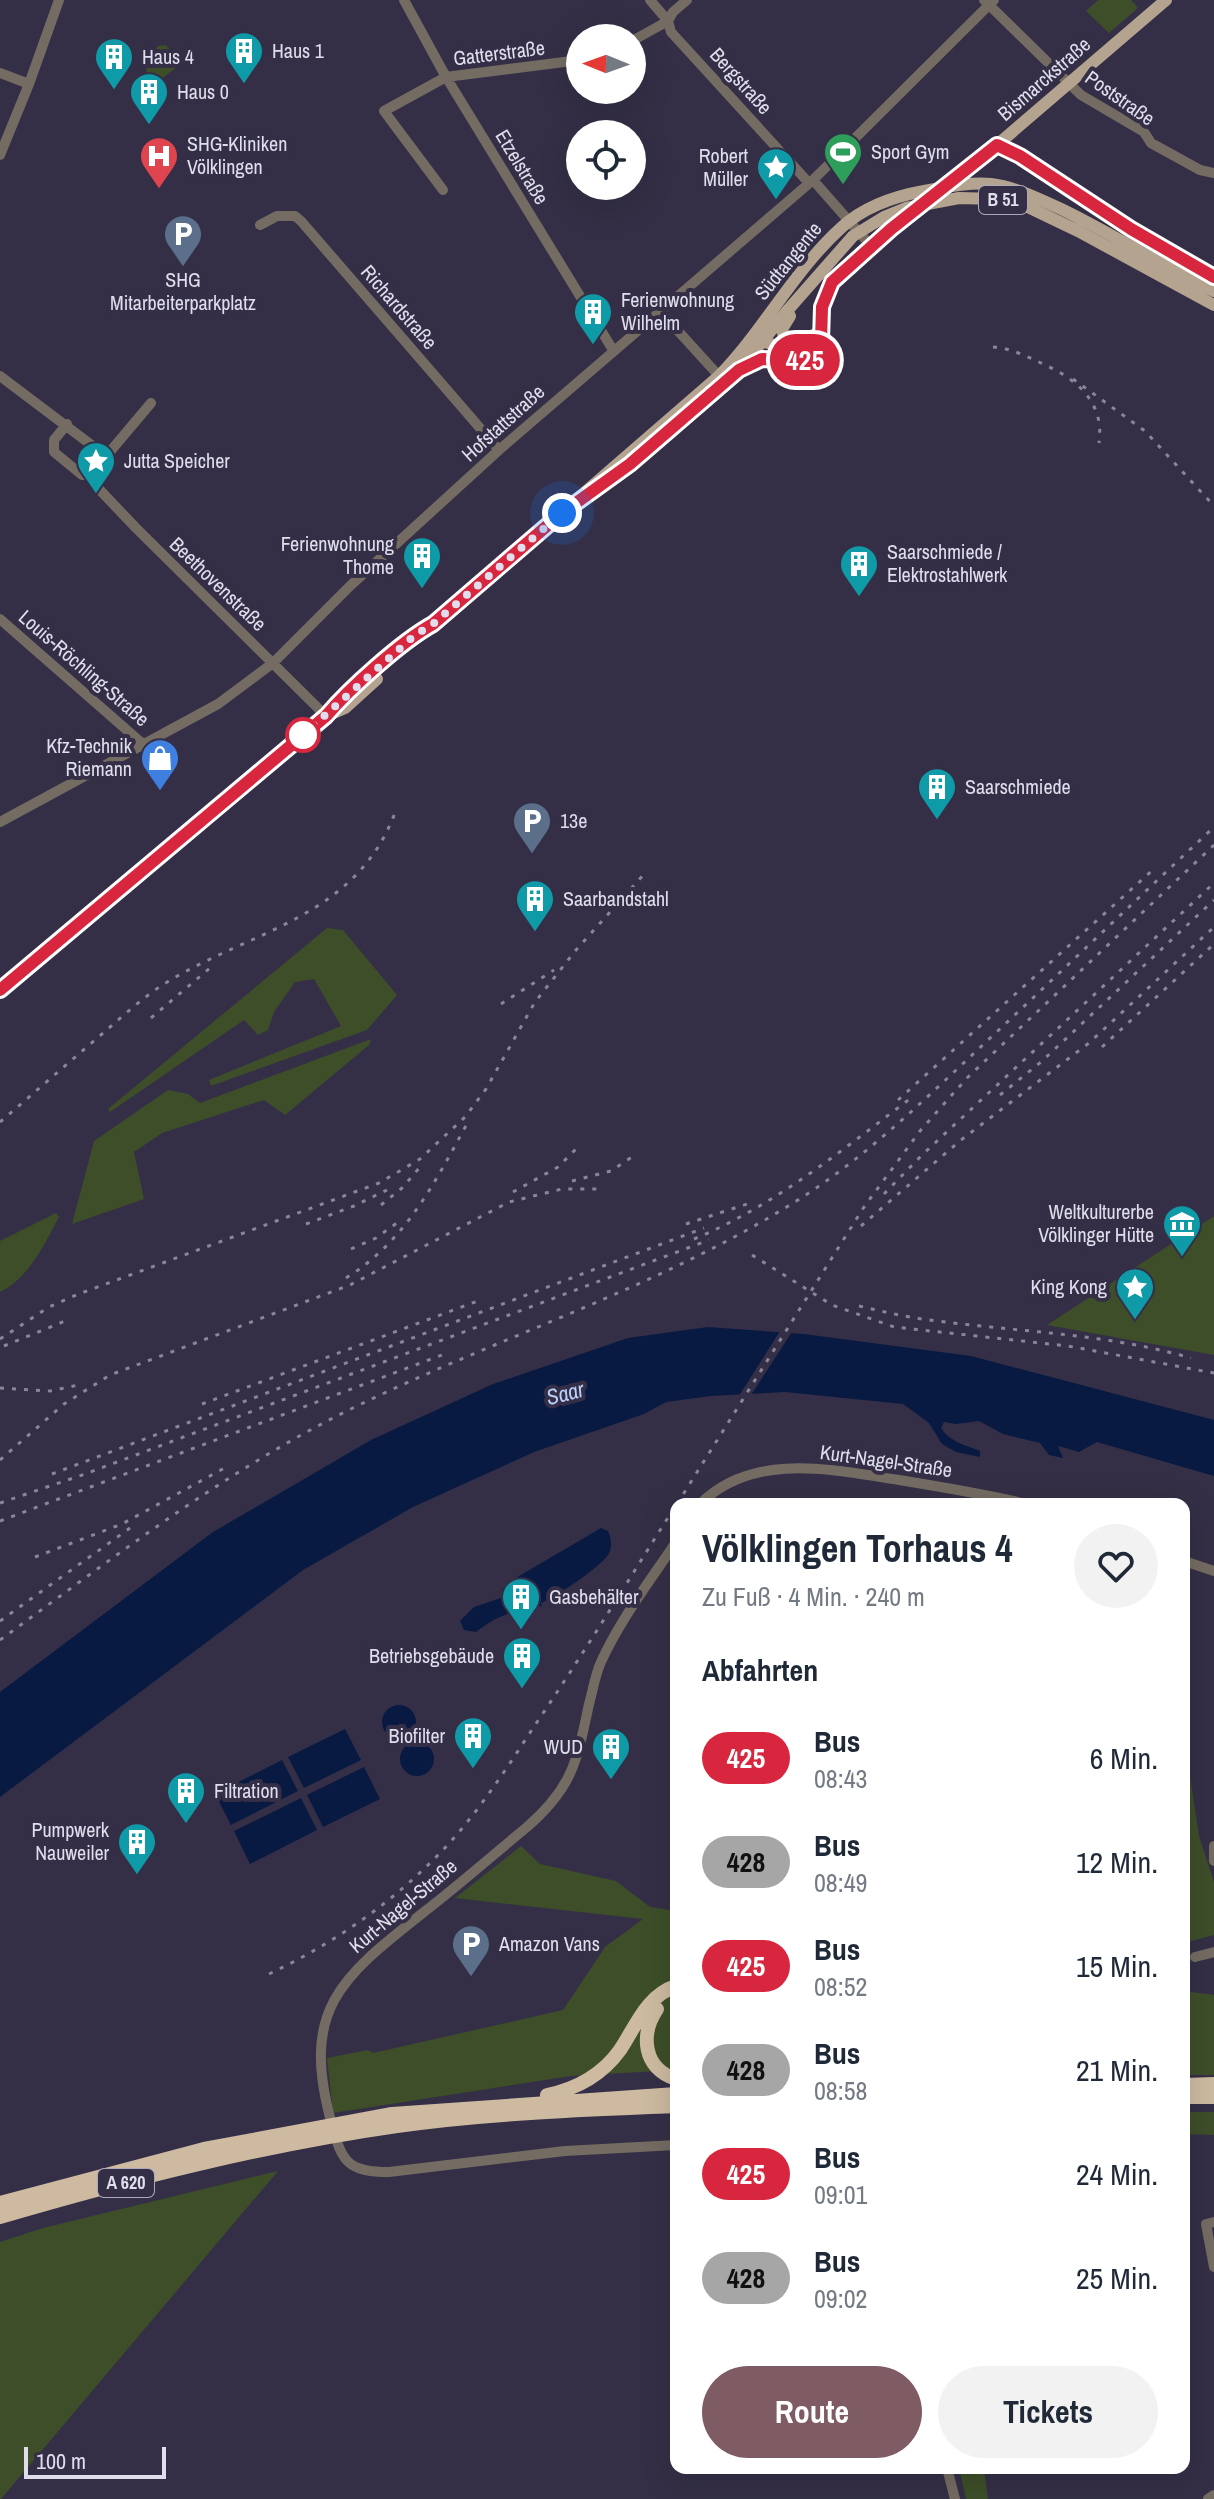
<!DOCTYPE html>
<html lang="de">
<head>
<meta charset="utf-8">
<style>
	body { margin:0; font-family:"Archivo Narrow",sans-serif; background:#f2f2f3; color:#1f2937; height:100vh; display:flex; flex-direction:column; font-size:30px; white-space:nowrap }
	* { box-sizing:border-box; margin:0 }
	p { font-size:26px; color:#747a83 }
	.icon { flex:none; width:44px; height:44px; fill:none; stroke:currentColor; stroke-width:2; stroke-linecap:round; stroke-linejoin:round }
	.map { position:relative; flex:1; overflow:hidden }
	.drawer { position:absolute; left:670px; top:1498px; width:520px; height:976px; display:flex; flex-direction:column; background:#fff; border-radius:16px; box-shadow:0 8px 32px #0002 }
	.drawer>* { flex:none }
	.badge { padding:0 16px; border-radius:26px; font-size:28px; line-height:52px }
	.needle { width:52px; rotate:271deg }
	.fabs { position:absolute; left:566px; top:24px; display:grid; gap:16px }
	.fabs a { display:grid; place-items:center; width:80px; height:80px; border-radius:50%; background:#fff; box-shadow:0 8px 32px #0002; font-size:40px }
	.scale { position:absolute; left:24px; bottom:20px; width:142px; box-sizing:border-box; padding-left:8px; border:4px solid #e0ddec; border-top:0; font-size:22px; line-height:28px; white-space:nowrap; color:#e0ddec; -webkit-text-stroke:6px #342f46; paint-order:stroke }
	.you { position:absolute; width:40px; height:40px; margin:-20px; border:6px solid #fff; border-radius:50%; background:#1a73e8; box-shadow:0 0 0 12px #1a73e833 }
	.map>.badge { position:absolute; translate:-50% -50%; box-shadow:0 0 0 4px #fff }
	h2 { padding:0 32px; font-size:30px; line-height:72px }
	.round { display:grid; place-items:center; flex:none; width:84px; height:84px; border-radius:42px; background:#f2f2f3 }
	.headline { display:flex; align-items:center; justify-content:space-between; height:136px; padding:0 32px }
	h1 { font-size:38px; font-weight:700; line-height:60px }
	.cta { display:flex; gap:16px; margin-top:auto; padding:16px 32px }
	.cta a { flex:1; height:92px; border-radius:48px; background:#7f5c63; color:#fff; font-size:32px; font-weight:700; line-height:92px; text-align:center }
	.cta a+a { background:#f2f2f3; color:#1f2937 }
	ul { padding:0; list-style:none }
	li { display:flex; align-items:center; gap:24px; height:104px; padding:0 32px }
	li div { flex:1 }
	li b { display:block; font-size:30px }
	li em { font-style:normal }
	li .badge { min-width:88px; font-weight:700; text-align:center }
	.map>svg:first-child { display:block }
	.green { fill:#3d4e29 }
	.water { fill:#081a42 }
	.pier { fill:#342f46 }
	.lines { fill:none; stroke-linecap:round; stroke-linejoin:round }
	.minor { stroke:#746c62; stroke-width:10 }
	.major { stroke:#b4a48f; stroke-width:12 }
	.highway { stroke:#cdbaa1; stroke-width:14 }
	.rail { stroke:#8a8699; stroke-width:3; stroke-dasharray:4 8; stroke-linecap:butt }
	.line-casing { stroke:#fff; stroke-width:18 }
	.line { stroke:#d7263d; stroke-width:12 }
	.walk { stroke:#e0ddec; stroke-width:8; stroke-dasharray:0 14.4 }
	.stop-dot { fill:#fff; stroke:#d7263d; stroke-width:4 }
	.labels { text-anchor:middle; stroke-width:8; stroke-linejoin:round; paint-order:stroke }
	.shield { fill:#342f46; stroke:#aca9ba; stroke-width:2 }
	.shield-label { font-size:18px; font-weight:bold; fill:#e0ddec }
	.poi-label { font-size:20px; fill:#e0ddec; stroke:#342f46; text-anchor:start }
	.street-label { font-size:20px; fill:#e0ddec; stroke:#342f46 }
	.water-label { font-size:22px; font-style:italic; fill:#bad0fc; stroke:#342f46 }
</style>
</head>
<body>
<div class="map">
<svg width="1214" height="2499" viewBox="0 0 1214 2499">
	<rect width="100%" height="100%" fill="#342f46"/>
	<!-- green -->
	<path class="green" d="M1098 0H1131L1138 8 1109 33 1086 11Z
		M166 45 181 64 152 86C142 68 146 61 158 46Z
		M327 928 343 930 397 995 367 1030 211 1086 209 1080 341 1026 314 979 295 982 274 1012 268 1030 258 1035 244 1020 110 1112 108 1109Z
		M371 1039 369 1045 285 1115 264 1100 162 1133 134 1152 144 1199 72 1224 94 1141 168 1090 188 1094 200 1103Z
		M56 1213 59 1217C44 1245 29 1278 0 1292V1241Z
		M1214 1216V1355L1047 1325Z
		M1184 1651 1189 1770 1199 1836 1214 1882V1935L1188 1942 1184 1940Z
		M521 1846 540 1864 616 1881 650 1907 676 1911V2070L571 2076 333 2113 327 2058 368 2050 373 2053 563 2010 605 1947 643 1919 455 1898Z
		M1184 1991 1214 1995V2075H1184Z
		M1184 2112H1214V2135L1184 2134Z
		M278 2171 1 2499H0V2242L43 2228Z
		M959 2468H984L988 2499H966Z"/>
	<!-- water -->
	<path class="water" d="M708 1327 804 1334 971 1356 1214 1420V1476L1097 1442 1079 1452 1058 1446 1063 1458 1049 1455 1040 1443 1003 1434 979 1421 956 1424 944 1422 941 1428C950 1442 965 1445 980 1451V1457L956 1452 942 1444 929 1423 903 1404 785 1392 711 1396 666 1402 644 1414 534 1452 413 1507 303 1570 0 1797V1692L213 1532 371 1440 493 1384 628 1338Z
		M601 1528 608 1531C611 1538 613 1547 608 1555 599 1568 557 1596 541 1603L542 1606C517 1609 496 1616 476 1632L464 1630 460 1621 474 1607 501 1598 502 1589 514 1579Z
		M382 1722a17 17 0 1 1 34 0a17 17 0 1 1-34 0Z
		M345 1729 361 1760 304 1788 288 1757Z
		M400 1759a17 17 0 1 1 34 0a17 17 0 1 1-34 0Z
		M282 1760 298 1791 231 1825 215 1794Z
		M364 1767 380 1799 323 1827 307 1795Z
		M301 1798 317 1830 250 1864 234 1831Z"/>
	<!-- pier -->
	<path class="pier" d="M782 1328 794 1329 749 1398 737 1399Z"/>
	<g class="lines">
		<!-- minor -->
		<path class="minor" d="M404 0 446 77 613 350
			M650 0 668 21 671 32 809 183
			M984 0 1081 95 1144 132 1151 143 1200 170 1214 173
			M632 41 668 21 673 12 687 0
			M0 73 29 84
			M0 155 29 84 59 0
			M813 180 871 246
			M443 190 384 111 446 77 580 60
			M260 225 277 216H295L301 221 499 450
			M659 310 719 376
			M0 376 106 456
			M67 424 54 440V452L82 475 92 473 151 403
			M92 473 97 487 136 528 326 716
			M0 619 144 745
			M0 822 218 704 273 663 350 586 499 450 813 180 994 0
			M700 1504C753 1451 833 1470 899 1480 942 1487 984 1494 1027 1504
			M676 1542C650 1581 620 1620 601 1662 595 1675 593 1690 589 1704 577 1761 573 1787 527 1827 493 1855 459 1885 424 1912 339 1979 300 2010 332 2125 342 2162 348 2172 389 2172L565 2151 676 2145
			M1184 1561 1214 1571
			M1214 1846V1861
			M1195 1957 1214 1952
			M1214 2222 1206 2224 1214 2267
			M947 2468 955 2499
			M1208 2499 1214 2495"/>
		<!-- major -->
		<path class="major" d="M997 145 1015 153 1131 229 1214 277
			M943 187 997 145 1166 0
			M790 316 782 329 785 341 799 344 815 334
			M759 340 792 351 807 350 814 336
			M745 366C771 352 788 367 811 357 828 339 817 315 826 293 835 269 894 226 916 209
			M612 478 739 370 787 311 853 236 884 217 906 208 959 198 997 199 1028 207 1078 231 1214 305
			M331 714 345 708 377 679
			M0 990 326 716C350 688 402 641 433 624L719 376C764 330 794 270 842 227 864 207 896 196 924 191 946 187 969 182 991 184 1015 187 1037 198 1059 208 1112 233 1161 266 1214 291"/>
		<!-- highway -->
		<path class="highway" d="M657 2009C640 2034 643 2069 676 2079
			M1184 2085 1214 2084
			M547 2095C576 2089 602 2075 620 2050 636 2026 646 1996 676 1986
			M1184 2097H1214
			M0 2203 204 2149 392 2114 676 2094
			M0 2217C130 2179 263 2145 397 2126 489 2113 583 2110 676 2106"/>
		<!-- rail -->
		<path class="rail" d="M993 347C1010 348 1026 356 1041 363 1075 378 1105 401 1099 443
			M1073 379 1145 431 1214 506
			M501 1004 554 970
			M151 1018 210 968
			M1102 1047 1214 944
			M1000 1095 1041 1062 1214 900
			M898 1100 1156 867
			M0 1122C34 1093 68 1063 102 1034 122 1017 142 998 164 984 250 930 357 919 396 810
			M572 1181 611 1171 636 1154
			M513 1192 558 1167 576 1149
			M884 1194 922 1155 1214 883
			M381 1205 402 1188 421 1166
			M306 1224 354 1206 387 1190
			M686 1224 747 1204
			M861 1226 961 1140 1089 1043 1214 927
			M694 1239C774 1206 842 1150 911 1098
			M351 1249 376 1238 401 1220
			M752 1255 832 1305 894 1327 1068 1346 1214 1373
			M346 1278C406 1241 435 1182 468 1122
			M859 1306C885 1312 910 1318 937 1321 1022 1332 1108 1334 1191 1358
			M0 1339 49 1307 76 1295 379 1183 420 1159 465 1117 486 1089 535 1002 576 950 645 873
			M4 1346 65 1321
			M0 1388 50 1391 83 1384
			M202 1404 483 1299
			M0 1460 64 1404 110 1375 350 1285 509 1202 562 1189H599
			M52 1474 704 1228
			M0 1503 85 1474 709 1240
			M677 1504 864 1207 920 1131 967 1078 1214 845
			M0 1521 442 1355
			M35 1557 122 1524 230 1465
			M0 1621 130 1528
			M0 1640C116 1556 230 1467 359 1405 506 1334 663 1286 801 1198 870 1154 928 1096 987 1041 1063 970 1138 898 1214 827
			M269 1974C328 1946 382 1910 428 1865 471 1824 503 1774 535 1725 584 1653 629 1579 676 1505"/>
	</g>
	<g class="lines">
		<defs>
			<path id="line" d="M0 990 326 716C350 688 402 641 433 624L562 513 630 464 739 370 762 359 800 361 811 357 821 341 822 307 832 282 891 229 997 145 1020 156 1131 229 1214 277"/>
		</defs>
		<!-- line casing -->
		<use href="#line" class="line-casing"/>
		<!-- line -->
		<use href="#line" class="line"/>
		<!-- walk -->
		<path class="walk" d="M303 735 415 635 433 624 562 513"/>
	</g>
	<!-- icons -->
	<defs>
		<symbol id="building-pin" viewBox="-11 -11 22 30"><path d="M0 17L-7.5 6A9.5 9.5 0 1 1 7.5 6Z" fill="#0f9aa8" stroke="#342f46"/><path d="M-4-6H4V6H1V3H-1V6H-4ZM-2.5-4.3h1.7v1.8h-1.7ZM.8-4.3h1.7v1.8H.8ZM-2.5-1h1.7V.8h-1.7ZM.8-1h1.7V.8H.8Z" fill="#fff"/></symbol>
		<symbol id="stadium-pin" viewBox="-11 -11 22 30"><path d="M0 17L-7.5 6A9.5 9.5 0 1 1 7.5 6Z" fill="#2e9e5b" stroke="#342f46"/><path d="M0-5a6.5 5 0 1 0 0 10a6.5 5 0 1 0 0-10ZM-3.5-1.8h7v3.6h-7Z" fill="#fff"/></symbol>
		<symbol id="hospital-pin" viewBox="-11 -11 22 30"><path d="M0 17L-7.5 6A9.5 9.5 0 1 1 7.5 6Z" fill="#e0444e" stroke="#342f46"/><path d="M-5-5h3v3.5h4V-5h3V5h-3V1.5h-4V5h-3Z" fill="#fff"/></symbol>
		<symbol id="sight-pin" viewBox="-11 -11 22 30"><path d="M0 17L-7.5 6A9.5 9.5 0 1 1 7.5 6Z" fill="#0f9aa8" stroke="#342f46"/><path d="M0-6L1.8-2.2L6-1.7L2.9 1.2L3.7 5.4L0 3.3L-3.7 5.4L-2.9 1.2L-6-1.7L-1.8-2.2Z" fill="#fff"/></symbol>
		<symbol id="parking-pin" viewBox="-11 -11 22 30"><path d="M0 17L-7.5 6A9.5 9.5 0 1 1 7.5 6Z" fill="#5c6f8a" stroke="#342f46"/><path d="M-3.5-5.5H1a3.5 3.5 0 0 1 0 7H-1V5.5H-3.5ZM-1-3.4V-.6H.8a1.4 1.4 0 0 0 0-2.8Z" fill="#fff"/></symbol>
		<symbol id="shop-pin" viewBox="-11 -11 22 30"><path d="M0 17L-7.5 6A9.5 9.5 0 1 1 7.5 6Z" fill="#3f7fe0" stroke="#342f46"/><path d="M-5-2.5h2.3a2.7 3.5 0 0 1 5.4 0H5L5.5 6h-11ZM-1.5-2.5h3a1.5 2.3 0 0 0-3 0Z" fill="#fff"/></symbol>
		<symbol id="museum-pin" viewBox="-11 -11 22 30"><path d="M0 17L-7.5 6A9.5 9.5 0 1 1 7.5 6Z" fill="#0f9aa8" stroke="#342f46"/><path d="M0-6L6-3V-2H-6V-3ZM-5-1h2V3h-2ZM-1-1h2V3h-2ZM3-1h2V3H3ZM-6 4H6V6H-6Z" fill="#fff"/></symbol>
	</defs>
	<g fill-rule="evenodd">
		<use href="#building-pin" x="222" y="29" width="44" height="60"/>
		<use href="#building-pin" x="92" y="35" width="44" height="60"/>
		<use href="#building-pin" x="127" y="70" width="44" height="60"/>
		<use href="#stadium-pin" x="821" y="130" width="44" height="60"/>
		<use href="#hospital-pin" x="137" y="134" width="44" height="60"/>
		<use href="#sight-pin" x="754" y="145" width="44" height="60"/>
		<use href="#parking-pin" x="161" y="212" width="44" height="60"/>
		<use href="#building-pin" x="571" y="290" width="44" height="60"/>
		<use href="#sight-pin" x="74" y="439" width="44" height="60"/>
		<use href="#building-pin" x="400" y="534" width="44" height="60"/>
		<use href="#building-pin" x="837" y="542" width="44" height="60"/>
		<use href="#shop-pin" x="138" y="736" width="44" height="60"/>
		<use href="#building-pin" x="915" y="765" width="44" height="60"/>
		<use href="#parking-pin" x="510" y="799" width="44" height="60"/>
		<use href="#building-pin" x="513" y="877" width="44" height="60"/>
		<use href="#museum-pin" x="1160" y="1202" width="44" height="60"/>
		<use href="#sight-pin" x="1113" y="1265" width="44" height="60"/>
		<use href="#building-pin" x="499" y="1575" width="44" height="60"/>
		<use href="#building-pin" x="500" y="1634" width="44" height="60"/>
		<use href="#building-pin" x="451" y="1714" width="44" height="60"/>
		<use href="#building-pin" x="589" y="1725" width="44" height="60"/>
		<use href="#building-pin" x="164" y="1769" width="44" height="60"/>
		<use href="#building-pin" x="115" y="1820" width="44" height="60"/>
		<use href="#parking-pin" x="449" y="1922" width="44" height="60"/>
	</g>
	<!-- markers -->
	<circle class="stop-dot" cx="303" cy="735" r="16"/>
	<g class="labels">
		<!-- shield labels -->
		<g class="shield">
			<rect x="979" y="186" width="48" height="28" rx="6"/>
			<rect x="98" y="2169" width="56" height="28" rx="6"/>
		</g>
		<g class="shield-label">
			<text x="1003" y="206">B 51</text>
			<text x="126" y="2189">A 620</text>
		</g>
		<!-- poi labels -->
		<g class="poi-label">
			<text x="272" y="58">Haus 1</text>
			<text x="142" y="64">Haus 4</text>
			<text x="177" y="99">Haus 0</text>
			<text x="187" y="151">SHG-Kliniken<tspan x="187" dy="23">Völklingen</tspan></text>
			<text x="871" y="159">Sport Gym</text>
			<text x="748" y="163" text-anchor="end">Robert<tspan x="748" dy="23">Müller</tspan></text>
			<text x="183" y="287" text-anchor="middle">SHG<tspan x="183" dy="23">Mitarbeiterparkplatz</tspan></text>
			<text x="621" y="307">Ferienwohnung<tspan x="621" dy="23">Wilhelm</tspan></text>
			<text x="124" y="468">Jutta Speicher</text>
			<text x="394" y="551" text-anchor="end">Ferienwohnung<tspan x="394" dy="23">Thome</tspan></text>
			<text x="887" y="559">Saarschmiede /<tspan x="887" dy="23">Elektrostahlwerk</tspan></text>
			<text x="132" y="753" text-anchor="end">Kfz-Technik<tspan x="132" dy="23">Riemann</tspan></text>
			<text x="965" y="794">Saarschmiede</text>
			<text x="560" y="828">13e</text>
			<text x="563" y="906">Saarbandstahl</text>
			<text x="1154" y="1219" text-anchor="end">Weltkulturerbe<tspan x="1154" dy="23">Völklinger Hütte</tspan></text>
			<text x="1107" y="1294" text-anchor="end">King Kong</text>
			<text x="549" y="1604">Gasbehälter</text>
			<text x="494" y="1663" text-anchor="end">Betriebsgebäude</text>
			<text x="445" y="1743" text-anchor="end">Biofilter</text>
			<text x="583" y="1754" text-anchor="end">WUD</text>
			<text x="214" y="1798">Filtration</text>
			<text x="109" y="1837" text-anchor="end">Pumpwerk<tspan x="109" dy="23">Nauweiler</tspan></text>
			<text x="499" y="1951">Amazon Vans</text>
		</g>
		<!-- street labels -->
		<g class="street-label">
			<text transform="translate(499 53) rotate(-7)" y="7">Gatterstraße</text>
			<text transform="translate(1044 79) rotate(-41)" y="7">Bismarckstraße</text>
			<text transform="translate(741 81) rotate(48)" y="7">Bergstraße</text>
			<text transform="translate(1120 98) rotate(35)" y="7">Poststraße</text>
			<text transform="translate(522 167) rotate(59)" y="7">Etzelstraße</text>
			<text transform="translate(788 261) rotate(-51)" y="7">Südtangente</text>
			<text transform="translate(399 307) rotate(49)" y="7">Richardstraße</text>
			<text transform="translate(503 423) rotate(-42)" y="7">Hofstattstraße</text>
			<text transform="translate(218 584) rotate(44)" y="7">Beethovenstraße</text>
			<text transform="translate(84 668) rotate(41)" y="7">Louis-Röchling-Straße</text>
			<text transform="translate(886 1461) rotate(8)" y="7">Kurt-Nagel-Straße</text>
			<text transform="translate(403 1906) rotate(-40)" y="7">Kurt-Nagel-Straße</text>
		</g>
		<!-- water labels -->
		<g class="water-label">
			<text transform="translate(565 1393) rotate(-14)" y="8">Saar</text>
		</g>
	</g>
</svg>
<div class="fabs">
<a><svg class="needle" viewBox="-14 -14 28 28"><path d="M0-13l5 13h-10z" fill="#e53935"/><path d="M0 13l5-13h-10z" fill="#747a83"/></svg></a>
<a><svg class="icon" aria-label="locate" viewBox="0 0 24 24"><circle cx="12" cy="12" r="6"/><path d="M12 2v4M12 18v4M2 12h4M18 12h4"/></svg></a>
</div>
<div class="scale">100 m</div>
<div class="you" style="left:562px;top:513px"></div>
<b class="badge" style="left:805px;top:360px;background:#d7263d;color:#fff">425</b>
<section class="drawer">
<div class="headline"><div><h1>Völklingen Torhaus 4</h1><p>Zu Fuß · 4 Min. · 240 m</p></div><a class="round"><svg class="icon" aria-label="heart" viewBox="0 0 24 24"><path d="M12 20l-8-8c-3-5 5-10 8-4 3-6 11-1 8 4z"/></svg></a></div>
<h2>Abfahrten</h2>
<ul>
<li><span class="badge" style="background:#d7263d;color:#fff">425</span><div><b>Bus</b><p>08:43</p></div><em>6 Min.</em></li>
<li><span class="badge" style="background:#a7a6a6;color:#111">428</span><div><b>Bus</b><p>08:49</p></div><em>12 Min.</em></li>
<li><span class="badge" style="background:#d7263d;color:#fff">425</span><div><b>Bus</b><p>08:52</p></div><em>15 Min.</em></li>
<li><span class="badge" style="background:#a7a6a6;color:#111">428</span><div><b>Bus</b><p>08:58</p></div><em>21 Min.</em></li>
<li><span class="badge" style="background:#d7263d;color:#fff">425</span><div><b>Bus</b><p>09:01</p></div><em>24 Min.</em></li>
<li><span class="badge" style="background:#a7a6a6;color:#111">428</span><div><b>Bus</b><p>09:02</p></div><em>25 Min.</em></li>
</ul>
<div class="cta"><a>Route</a><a>Tickets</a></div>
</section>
</div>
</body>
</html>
